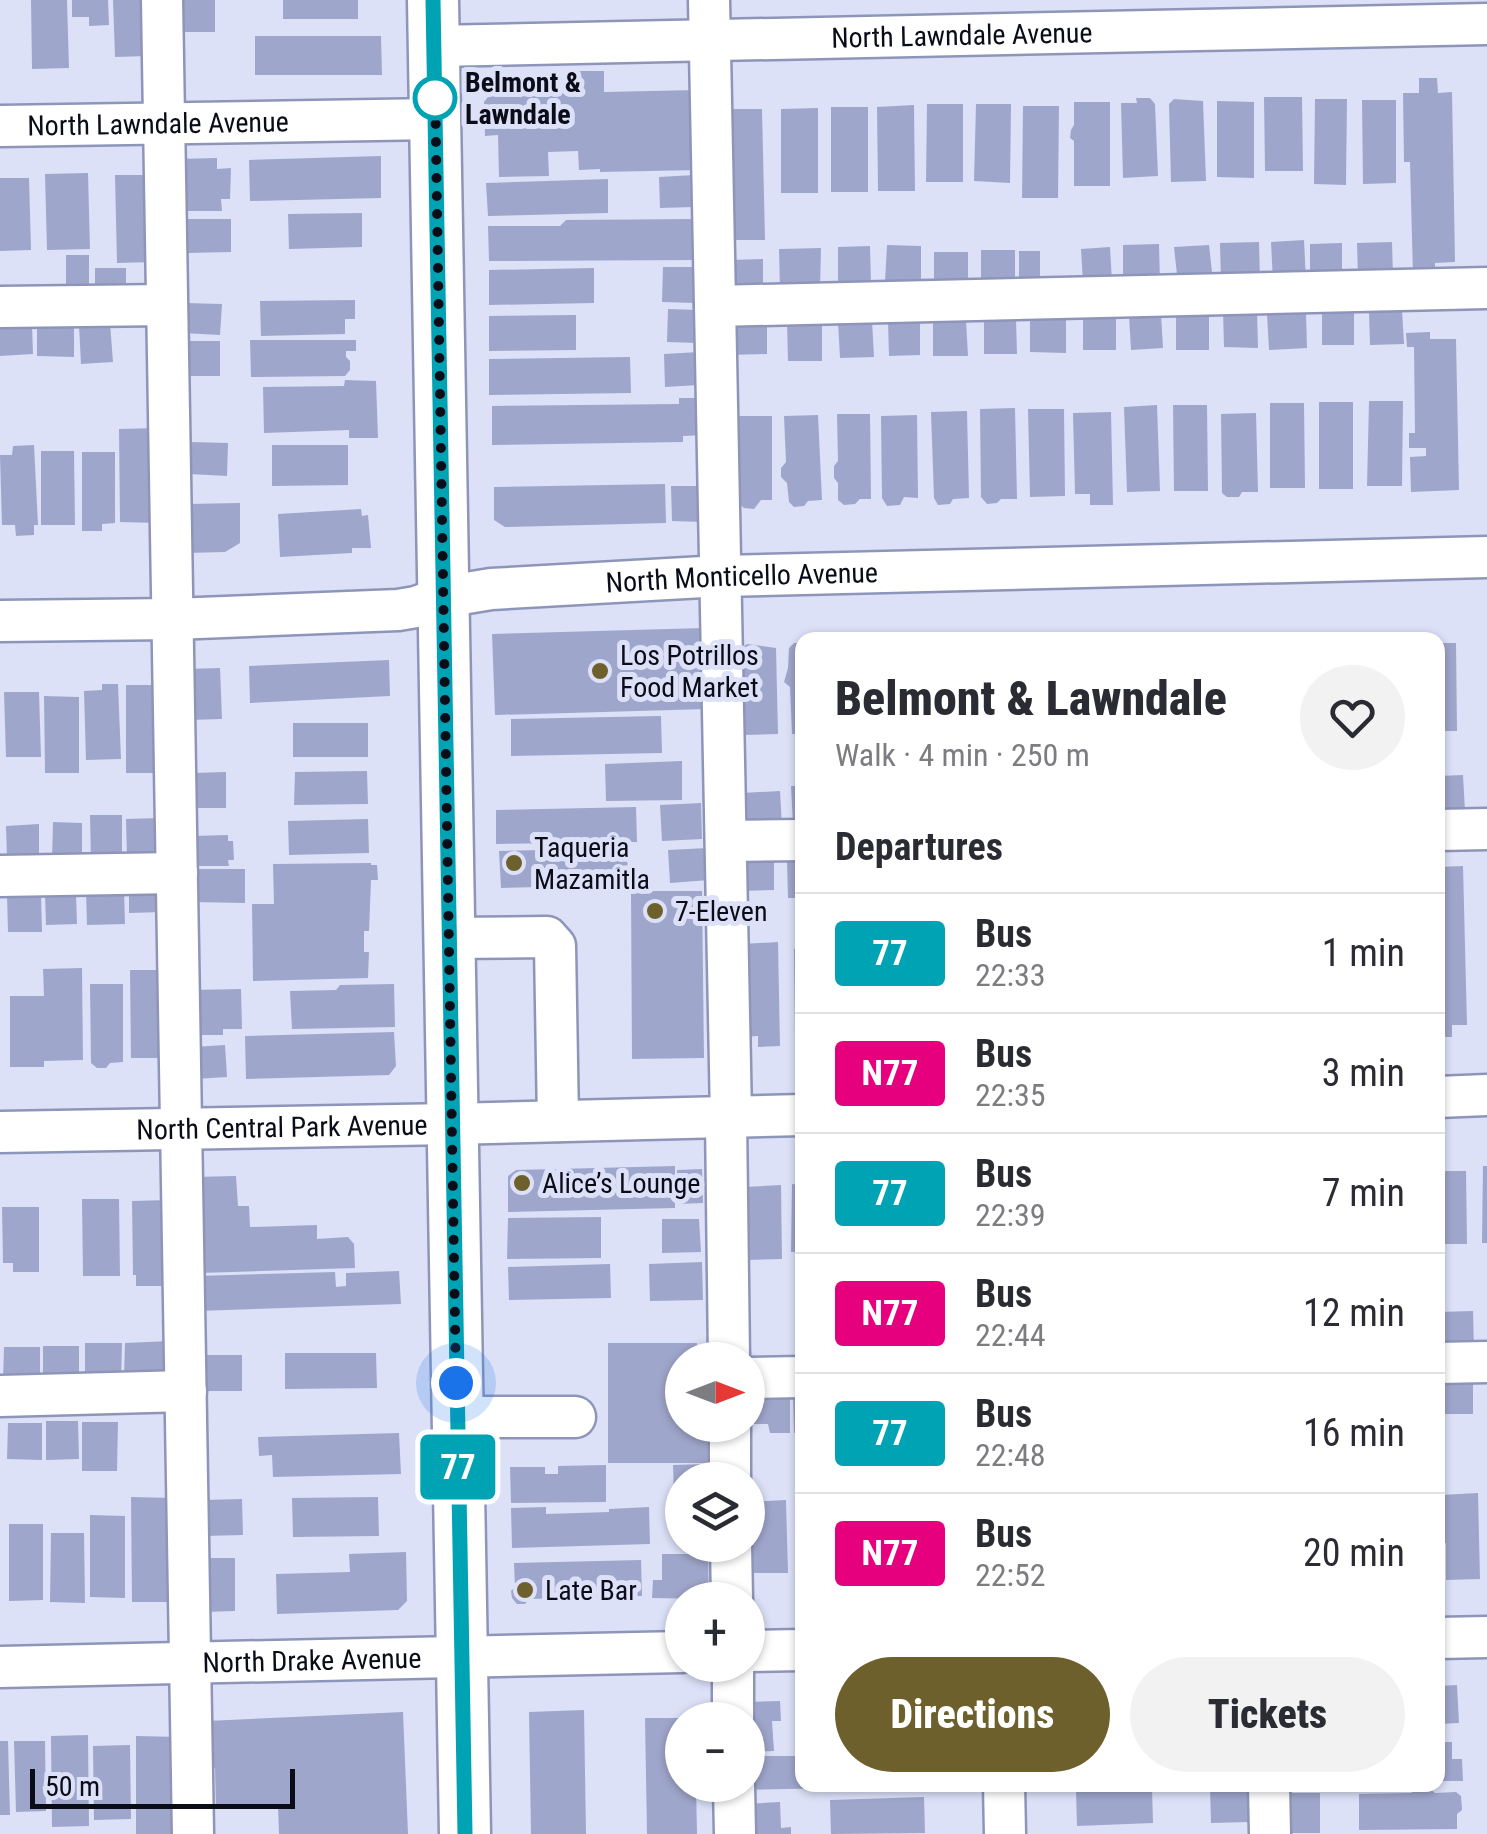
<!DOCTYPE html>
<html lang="en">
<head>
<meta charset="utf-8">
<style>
	body { margin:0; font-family:"Roboto Condensed",sans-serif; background:#f2f2f3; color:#2b2b33; height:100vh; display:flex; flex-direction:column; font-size:38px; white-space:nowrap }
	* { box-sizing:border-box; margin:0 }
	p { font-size:32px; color:#7c7c81 }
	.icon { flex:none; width:55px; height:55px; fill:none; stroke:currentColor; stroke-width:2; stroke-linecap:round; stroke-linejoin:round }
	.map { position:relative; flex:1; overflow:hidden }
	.details { position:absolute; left:795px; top:632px; width:650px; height:1160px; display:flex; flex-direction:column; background:#fff; border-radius:20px; box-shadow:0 2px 8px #0004 }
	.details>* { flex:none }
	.badge { padding:0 20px; border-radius:8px; font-size:35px; line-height:65px }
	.needle { width:65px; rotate:90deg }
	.buttons { position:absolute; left:665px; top:1342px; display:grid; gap:20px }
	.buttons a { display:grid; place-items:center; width:100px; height:100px; border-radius:50%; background:#fff; box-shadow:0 2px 8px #0004; font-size:50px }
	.scale { position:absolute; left:30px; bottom:25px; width:265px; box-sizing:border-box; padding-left:10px; border:5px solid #0a0c18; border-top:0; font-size:28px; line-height:35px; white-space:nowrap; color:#0a0c18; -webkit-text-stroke:8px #dce1f8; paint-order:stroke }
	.you { position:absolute; width:50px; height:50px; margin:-25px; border:8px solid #fff; border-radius:50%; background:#1a73e8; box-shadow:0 0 0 15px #1a73e833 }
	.map>.badge { position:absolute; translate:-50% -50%; box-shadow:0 0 0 5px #fff }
	h2 { padding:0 40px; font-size:38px; line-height:90px }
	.round { display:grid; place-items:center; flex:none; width:105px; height:105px; border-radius:52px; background:#f2f2f3 }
	.headline { display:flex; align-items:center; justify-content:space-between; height:170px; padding:0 40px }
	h1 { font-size:48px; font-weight:800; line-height:75px }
	.primary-button { display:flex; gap:20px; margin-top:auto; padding:20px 40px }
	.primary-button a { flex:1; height:115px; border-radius:60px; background:#6d602d; color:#fff; font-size:40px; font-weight:800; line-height:115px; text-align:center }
	.primary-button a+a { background:#f2f2f3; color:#2b2b33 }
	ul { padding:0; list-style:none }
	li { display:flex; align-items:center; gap:30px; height:120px; padding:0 40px; border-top:2px solid #e1e1e2 }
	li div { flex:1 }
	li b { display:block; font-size:38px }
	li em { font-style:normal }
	li .badge { min-width:110px; font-weight:700; text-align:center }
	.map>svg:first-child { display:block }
	.building { fill:#9fa6cb }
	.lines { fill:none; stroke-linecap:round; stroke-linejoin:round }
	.minor-casing { stroke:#8e95b9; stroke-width:45 }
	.major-casing { stroke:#8e95b9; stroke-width:55 }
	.minor { stroke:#fff; stroke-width:40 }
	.major { stroke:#fff; stroke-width:50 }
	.line-casing { stroke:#fff; stroke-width:22 }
	.line { stroke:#00a3b4; stroke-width:15 }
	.walk { stroke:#0a0c18; stroke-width:10; stroke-dasharray:0 18 }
	.stop-dot { fill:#fff; stroke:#00a3b4; stroke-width:5 }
	.poi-dot { fill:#6d602d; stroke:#dce1f8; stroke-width:4 }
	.labels { text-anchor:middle; stroke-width:10; stroke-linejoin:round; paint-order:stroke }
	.street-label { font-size:28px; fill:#0a0c18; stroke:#dce1f8 }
	.stop-label { font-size:28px; font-weight:bold; fill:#0a0c18; stroke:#dce1f8; text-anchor:start }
	.poi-label { font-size:28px; fill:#0a0c18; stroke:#dce1f8; text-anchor:start }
</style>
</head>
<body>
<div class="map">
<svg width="1487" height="1834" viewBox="0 0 1487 1834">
	<rect width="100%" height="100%" fill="#dce1f8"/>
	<!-- building -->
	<path class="building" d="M31 0H67L69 68 32 69Z
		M72 0H108L109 25 89 26V17H72Z
		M113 0H147L149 56 115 57Z
		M179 0H215V32H179Z
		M283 0H358V19H283Z
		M255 36H381L382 75H255Z
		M575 71H604V92L697 90 698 170 600 172V169L579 170 578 151 548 152 549 176 499 177 498 135 485 136 484 102 491 93 575 91Z
		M1419 78H1437L1438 93 1452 92 1455 262 1435 263V275L1413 276 1410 162H1404L1403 93H1419Z
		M1264 97H1302L1303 171H1265Z
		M1136 98H1150L1155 104 1158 176 1123 178 1121 103H1137Z
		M1174 99 1203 101 1206 181 1171 182 1169 104Z
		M1315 99H1347L1346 185 1314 184Z
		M1362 100H1396V183L1363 184Z
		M1217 101 1254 102V178L1217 177Z
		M1074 102H1110V186H1074V141L1070 138 1071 130 1074 125Z
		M927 104H963V182H926Z
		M976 104H1011L1010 183 974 181Z
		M914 105 915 191H878L877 107Z
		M1023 106H1059L1058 198H1022Z
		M831 107H868V192H831Z
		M818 108V193H781V109Z
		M727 109H762L765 240H729Z
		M381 156V198L250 201 249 160Z
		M217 158V169L231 168 230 199H221L222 211H178L177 159Z
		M88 173 90 249 47 250 45 174Z
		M115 175H153L155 262 117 263Z
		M694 175 695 207 660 208 659 177Z
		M0 178H29L31 250 0 251Z
		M608 179V213L488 216 486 183Z
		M362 213V247L289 249 288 214Z
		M187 219H231V252L187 253Z
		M696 219V260L489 261 488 226H560L566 220Z
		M1304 240 1306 280 1273 281 1271 242Z
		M1259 242 1260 280 1221 282 1220 243Z
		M1392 242 1393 276 1358 277 1357 243Z
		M1342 243V277L1310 278V244Z
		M1159 244 1160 283H1123V245Z
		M887 245 921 246V284L885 282Z
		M1209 245 1213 281 1178 284 1174 247Z
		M870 246 871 284 838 286V247Z
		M1110 247 1112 282 1083 283 1081 249Z
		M821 248 820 290 780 291 779 249Z
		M981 250H1015V285H981Z
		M1019 251H1040V288H1019Z
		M934 252H968V286L934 288Z
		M66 255H89V290H66Z
		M763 259V294H731V260Z
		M663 267H698L697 303 662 302Z
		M95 268H126V292L95 291Z
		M594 268V303L489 305V270Z
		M355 300V319H345V334L261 336 260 301Z
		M184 303 222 304 220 335 183 333Z
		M668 309 698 310 697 343 667 342Z
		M1257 309 1258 348 1224 347 1223 310Z
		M1402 310 1404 344 1370 345 1369 311Z
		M1322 311H1354V345H1322Z
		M1306 312 1307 348 1269 350 1267 314Z
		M1161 314 1163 348 1131 350 1129 315Z
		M576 315V350L489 351V316Z
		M1066 315V353L1030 352V316Z
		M1176 315H1209V350H1176Z
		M1083 317H1116V350H1083Z
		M1016 319 1017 354H984V320Z
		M872 320 874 357 840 358 838 322Z
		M920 320V355L889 356 888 321Z
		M966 320 968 356H933V321Z
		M767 322V354L729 355V323Z
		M110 323 113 362 81 364 79 325Z
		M787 323H822V361H788Z
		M37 324 74 325V357L37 356Z
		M32 325 33 354 0 356V326Z
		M1430 332V339H1456L1459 490 1411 492 1410 457 1426 456V448H1409V433H1415L1414 347H1407L1406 333Z
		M250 340H356V351H346V357L350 361V370L345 376 251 377Z
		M185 341H220V376H186Z
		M699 352V385L665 387 664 354Z
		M630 357 631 393 489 395V359Z
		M345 380 376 381 378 438H349V430L264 433 263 387 344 386Z
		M679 398H703L704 435 683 436V442L492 445V406L679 404Z
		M1369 401H1403L1402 486H1367Z
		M1319 402H1353V489H1319Z
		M1270 403H1304L1305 488H1270Z
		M1157 405 1160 491 1127 492 1124 407Z
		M1173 405H1207L1208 491H1174Z
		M1015 408 1017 499H1001L997 503 987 504 981 497 980 409Z
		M1028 409H1064L1065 496 1030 497Z
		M967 411 969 498 953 499 950 504 938 505 934 498 931 412Z
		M1111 412 1113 505H1090V494H1075L1073 413Z
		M1256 413 1258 492H1242L1239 497H1227L1222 493 1221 414Z
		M837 414H870L871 499H860L855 504 844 505 838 500V483L834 478V466L838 461Z
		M818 415 822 500 808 501 804 506 794 507 789 502 787 483 781 477V468L786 462 784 416Z
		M917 415 918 498 904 497 900 505 887 506 882 498 881 416Z
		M736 416H772V500H761L754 509 744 508 739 504Z
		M157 428 158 523 120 522 119 429Z
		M190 442 228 443 227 476 189 474Z
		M34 445 38 525H34V535L16 536 15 525H2L0 455H12L13 446Z
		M272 445H348V485L272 486Z
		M41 451H74L75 525H41Z
		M82 452H115V523L102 524V531H82Z
		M665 484 666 523 505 527 494 520V487Z
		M671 486H704L703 522 672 521Z
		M240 503V543L225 552 187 553V504Z
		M361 509 362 516 368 515 371 548H352V553L280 557 278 514Z
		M704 628 707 709 495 715 492 634Z
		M794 643H802V734H792L790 687 784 682 788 668 789 648Z
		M1438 643H1456L1457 731H1438Z
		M747 644 776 648 778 734 741 735 740 649Z
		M389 660 390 696 250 703 249 666Z
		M220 668 222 719 189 720 186 669Z
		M102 684H118L121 759 86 760 84 691 102 690Z
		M126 685H161L162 773H126Z
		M4 692H39L41 757H6Z
		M44 696 79 697V773H45Z
		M661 716 662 753 511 756V719Z
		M293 723H368V757H293Z
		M682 761V800L606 801 605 764Z
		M367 771 368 804 294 805 295 772Z
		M226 772V808H192V773Z
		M1463 775 1465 811H1438V776Z
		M791 786H802V824L793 825Z
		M780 791 782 826 744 828 742 793Z
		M701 803 702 839 662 841 660 805Z
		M636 807 637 842 496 844V810Z
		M90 815H122V861L91 862Z
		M161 818 162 856 127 858 126 819Z
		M368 819 369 853 289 855 288 821Z
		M53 822 82 823V858L52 859Z
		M39 824V859H7L6 826Z
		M228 835V841H233L234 860H228L229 866H193V836Z
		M627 848 628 885 501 888 499 851Z
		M707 848 709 880 670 883 668 850Z
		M739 857H774V890L740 891Z
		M802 860V898H788L787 861Z
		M371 863V865H377L378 880H371L369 931H364V952H369L368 978 253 981 252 904H274L273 864Z
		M1463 866 1467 1025H1452V1037H1438V867Z
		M193 869H245V903L193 902Z
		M161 888 162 912 129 913V889Z
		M124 889 125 924 87 925 86 890Z
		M631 891H702L704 1058 632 1059Z
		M76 893 77 924 46 925 45 894Z
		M7 894H41L42 932H8Z
		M778 942 780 1046 758 1047V1036L744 1037 742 944Z
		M794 949H802V1038H795Z
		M82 968 83 1060 44 1061V1067H10V996H44L43 969Z
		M130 970H165L166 1058H131Z
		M90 984H123V1062L110 1063 106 1068H97L91 1063Z
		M394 984 395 1027 292 1029 290 991 336 990 340 985Z
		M241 989 242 1029H223V1035H192L191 990Z
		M394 1032 396 1066 389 1075 246 1079 245 1036Z
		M225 1045 227 1077 195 1079 194 1047Z
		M675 1166V1208L508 1212V1176L516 1170Z
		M1483 1166H1487V1243H1482Z
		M702 1169 703 1203 678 1204 677 1170Z
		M1438 1171H1466L1467 1244H1438Z
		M236 1176 238 1206H249L250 1227 317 1225V1239L348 1237 354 1244 355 1268 199 1273 195 1177Z
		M792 1184 802 1185V1252H791Z
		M781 1185 782 1259 747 1260 746 1187Z
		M82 1199H119L120 1276H83Z
		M169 1200V1286H136V1275H133L132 1201Z
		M2 1207H39V1272H13V1263H3Z
		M601 1217V1258L507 1259 508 1218Z
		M662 1219H699L701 1252 662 1253Z
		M702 1262 703 1300 650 1301 649 1264Z
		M610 1264 611 1298 509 1300 508 1267Z
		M399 1271 401 1304 197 1311V1276L335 1272 336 1287 346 1286V1273Z
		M1473 1311 1474 1350H1438V1312Z
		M170 1341 172 1377 124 1378 125 1343Z
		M85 1343H122L121 1382H85Z
		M608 1343H697V1360H682V1425H708V1463H608Z
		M43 1346H79V1383H43Z
		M4 1347H40V1384L3 1383Z
		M285 1353H376L377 1388 285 1389Z
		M202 1355H242V1391H203Z
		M1442 1381 1473 1382V1414H1442Z
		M748 1393H790V1433H770L768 1424H748Z
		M793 1396H802V1433H794Z
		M46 1421H78L79 1459 46 1460Z
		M82 1422H118L117 1471H82Z
		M8 1423H42V1460L7 1459Z
		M399 1433 401 1474 273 1477 272 1455 259 1456 258 1437Z
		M706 1464V1480H682V1496H674L673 1465Z
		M606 1465V1502L511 1503 510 1467H545V1474H558V1466Z
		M1478 1493 1480 1579 1446 1580V1543L1441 1544 1440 1495Z
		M131 1497 175 1498V1602H132Z
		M378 1497 379 1536 293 1537 292 1498Z
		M242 1499 243 1535 204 1536 203 1500Z
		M786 1500 788 1573H752L750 1502Z
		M795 1505H802V1574H796Z
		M546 1507V1514L609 1512V1509L649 1507 650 1544 512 1548 511 1508Z
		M90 1515 125 1516V1598L90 1597Z
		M9 1524H43V1600L9 1601Z
		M51 1533H84L85 1603 50 1602Z
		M406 1552 407 1601 398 1610 277 1614 276 1574 350 1572 349 1554Z
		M662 1554H708L709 1599 652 1598 653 1580H662Z
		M203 1558H235V1611L203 1612Z
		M641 1560 642 1596 529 1599 525 1604H517L512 1598 511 1591 515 1587 514 1563Z
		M1457 1685 1459 1723 1438 1724V1686Z
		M780 1701 781 1721H772L774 1751 748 1752V1720L741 1702Z
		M584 1710 586 1834H531L529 1712Z
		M403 1712 408 1834H279L278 1805 216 1808 215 1768H208L207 1721Z
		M645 1718H682V1785H696L697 1834H647Z
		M88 1735 89 1826 52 1827 51 1736Z
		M136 1736 181 1737 180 1834H136Z
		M0 1741H8L10 1815H0Z
		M14 1741H45L46 1811 16 1812Z
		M1438 1742H1452V1759H1462L1463 1781H1438Z
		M130 1745 131 1819 94 1820 93 1746Z
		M748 1756H802V1785H839V1788L743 1790 748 1785Z
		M1247 1786 1249 1822 1211 1823 1210 1787Z
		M1152 1788 1153 1823 1077 1826 1076 1791Z
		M1417 1789H1430L1435 1793 1456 1792 1461 1796 1462 1810 1457 1814V1829L1359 1830V1794L1411 1793Z
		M1283 1793H1320V1833H1283Z
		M924 1797 925 1833 831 1834 830 1800Z
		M780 1802 781 1828 791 1827V1834H746L745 1804Z"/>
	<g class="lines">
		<defs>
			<g id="minor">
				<path d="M162 0 193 1834"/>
				<path d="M709 0 731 1117"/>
				<path id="s1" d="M434 46 1487 24"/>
				<path id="s2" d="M0 126 435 119"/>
				<path d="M715 306 1487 288"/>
				<path d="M0 307 167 305"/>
				<path id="s3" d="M0 621 173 619 398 610 416 607 443 597 491 589 721 576 1487 557"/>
				<path d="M1438 830 1487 829"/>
				<path d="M726 841 802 840"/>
				<path d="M0 876 177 873"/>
				<path d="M449 938 547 937 555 946 558 1121"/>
				<path d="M1438 1097 1487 1095"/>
				<path d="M726 1117 729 1360"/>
				<path id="s4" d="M0 1132 452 1124 802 1115"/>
				<path d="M1438 1363 1487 1362"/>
				<path d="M748 1378 802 1377"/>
				<path d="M0 1396 186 1391"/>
				<path d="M457 1417H575"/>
				<path d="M730 1425V1480"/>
				<path d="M731 1545 732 1600"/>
				<path d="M1438 1638 1487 1637"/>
				<path d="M748 1651 802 1650"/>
				<path d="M733 1665V1720"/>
				<path id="s5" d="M0 1667 682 1652"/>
				<path d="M734 1785 735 1834"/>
				<path d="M1004 1785 1005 1834"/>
				<path d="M1269 1785 1270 1834"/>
			</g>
			<path id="major" d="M433 0 465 1834"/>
		</defs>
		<!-- minor casing -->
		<use href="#minor" class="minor-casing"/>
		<!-- major casing -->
		<use href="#major" class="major-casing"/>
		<!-- minor -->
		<use href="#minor" class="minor"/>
		<!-- major -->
		<use href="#major" class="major"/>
	</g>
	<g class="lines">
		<defs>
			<path id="line" d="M433 0 465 1834"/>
		</defs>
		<!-- line casing -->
		<use href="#line" class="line-casing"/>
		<!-- line -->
		<use href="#line" class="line"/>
		<!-- walk -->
		<path class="walk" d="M435 98V84L456 1383"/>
	</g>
	<!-- markers -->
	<circle class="stop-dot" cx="435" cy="98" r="20"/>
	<g class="poi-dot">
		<circle cx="600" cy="671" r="10"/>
		<circle cx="514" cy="863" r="10"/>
		<circle cx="655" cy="911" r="10"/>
		<circle cx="522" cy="1183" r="10"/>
		<circle cx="525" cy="1590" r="10"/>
	</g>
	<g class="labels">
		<!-- street labels -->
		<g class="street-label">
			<text dy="10" stroke="none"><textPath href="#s1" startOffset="528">North Lawndale Avenue</textPath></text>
			<text dy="10" stroke="none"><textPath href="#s2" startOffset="158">North Lawndale Avenue</textPath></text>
			<text dy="10" stroke="none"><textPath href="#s3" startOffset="745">North Monticello Avenue</textPath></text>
			<text dy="10" stroke="none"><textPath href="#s4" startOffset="282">North Central Park Avenue</textPath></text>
			<text dy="10" stroke="none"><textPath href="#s5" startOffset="312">North Drake Avenue</textPath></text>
		</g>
		<!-- stop labels -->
		<g class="stop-label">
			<text x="465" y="92">Belmont &amp;<tspan x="465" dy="32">Lawndale</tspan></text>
		</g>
		<!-- poi labels -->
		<g class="poi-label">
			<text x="620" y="665">Los Potrillos<tspan x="620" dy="32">Food Market</tspan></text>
			<text x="534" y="857">Taqueria<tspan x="534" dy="32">Mazamitla</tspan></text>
			<text x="675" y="921">7-Eleven</text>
			<text x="542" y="1193">Alice’s Lounge</text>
			<text x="545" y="1600">Late Bar</text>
		</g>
	</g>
</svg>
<div class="buttons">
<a><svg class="needle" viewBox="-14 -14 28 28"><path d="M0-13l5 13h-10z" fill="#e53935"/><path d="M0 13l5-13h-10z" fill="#7c7c81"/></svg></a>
<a><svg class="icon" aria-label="layers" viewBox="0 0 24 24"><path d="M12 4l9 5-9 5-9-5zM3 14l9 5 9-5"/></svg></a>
<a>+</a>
<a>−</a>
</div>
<div class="scale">50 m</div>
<div class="you" style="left:456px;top:1383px"></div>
<b class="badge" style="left:458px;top:1467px;background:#00a3b4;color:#fff">77</b>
<section class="details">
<div class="headline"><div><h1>Belmont &amp; Lawndale</h1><p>Walk · 4 min · 250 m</p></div><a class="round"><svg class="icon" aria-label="heart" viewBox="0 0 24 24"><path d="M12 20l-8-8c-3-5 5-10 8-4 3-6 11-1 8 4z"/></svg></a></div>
<h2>Departures</h2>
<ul>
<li><span class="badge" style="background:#00a3b4;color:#fff">77</span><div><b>Bus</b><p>22:33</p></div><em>1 min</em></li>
<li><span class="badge" style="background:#e6007e;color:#fff">N77</span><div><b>Bus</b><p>22:35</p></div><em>3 min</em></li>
<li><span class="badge" style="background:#00a3b4;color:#fff">77</span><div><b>Bus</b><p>22:39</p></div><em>7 min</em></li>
<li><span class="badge" style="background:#e6007e;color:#fff">N77</span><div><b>Bus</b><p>22:44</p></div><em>12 min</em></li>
<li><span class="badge" style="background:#00a3b4;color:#fff">77</span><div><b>Bus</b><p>22:48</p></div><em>16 min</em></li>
<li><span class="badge" style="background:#e6007e;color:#fff">N77</span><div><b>Bus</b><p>22:52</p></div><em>20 min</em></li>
</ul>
<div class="primary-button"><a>Directions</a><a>Tickets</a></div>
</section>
</div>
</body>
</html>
